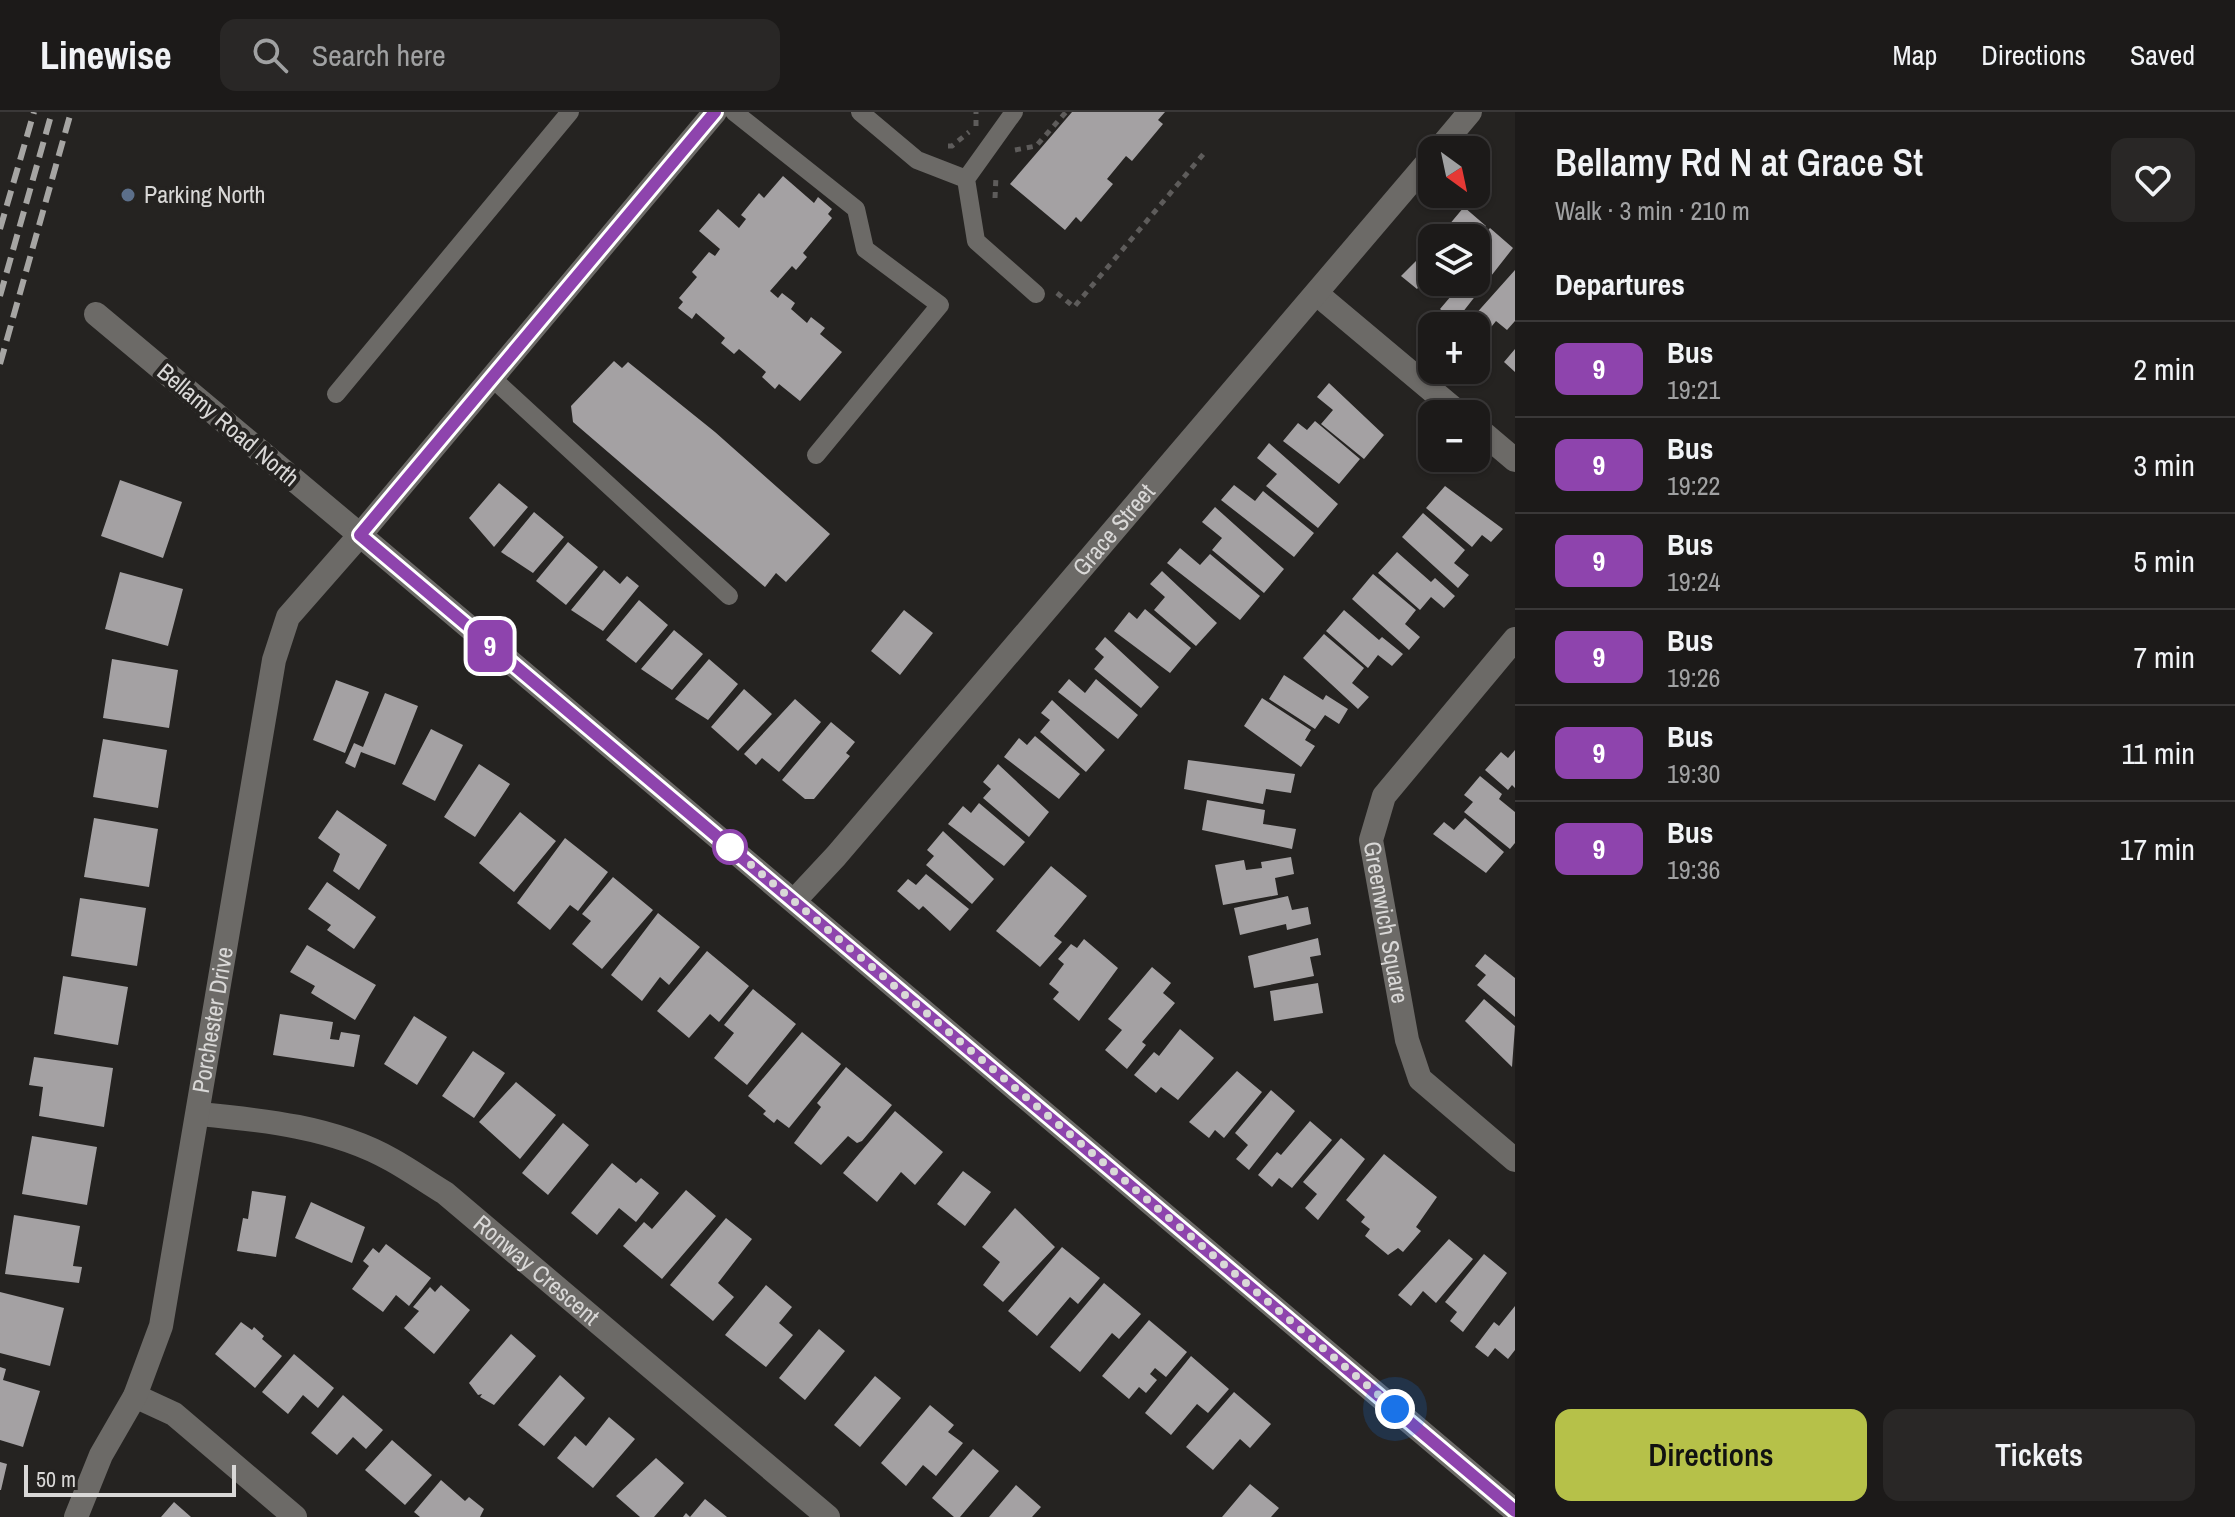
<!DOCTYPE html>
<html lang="en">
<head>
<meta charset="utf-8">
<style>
	body { margin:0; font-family:"Archivo Narrow",sans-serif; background:#292726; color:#f1f3f6; height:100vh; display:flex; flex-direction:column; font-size:30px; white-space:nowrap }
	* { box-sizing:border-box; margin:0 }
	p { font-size:26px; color:#a0a1a2 }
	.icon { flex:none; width:44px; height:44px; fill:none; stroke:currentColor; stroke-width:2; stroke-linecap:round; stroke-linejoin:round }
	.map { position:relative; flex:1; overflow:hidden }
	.panel { display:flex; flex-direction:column; background:#1c1a19; width:720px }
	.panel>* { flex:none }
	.badge { padding:0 16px; border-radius:12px; font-size:28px; line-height:52px }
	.needle { width:52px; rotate:147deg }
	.tools { position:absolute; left:1418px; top:24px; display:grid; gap:16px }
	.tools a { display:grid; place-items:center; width:72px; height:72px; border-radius:16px; background:#1c1a19; box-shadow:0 2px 6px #0004,0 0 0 2px #3a3838; font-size:40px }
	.scale { position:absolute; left:24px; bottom:20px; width:212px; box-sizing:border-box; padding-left:8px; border:4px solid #d9d8d7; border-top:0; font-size:22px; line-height:28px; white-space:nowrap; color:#d9d8d7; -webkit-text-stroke:6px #252321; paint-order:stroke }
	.you { position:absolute; width:40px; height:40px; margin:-20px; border:6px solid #fff; border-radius:50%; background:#1a73e8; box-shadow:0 0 0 12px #1a73e833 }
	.map>.badge { position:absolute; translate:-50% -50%; box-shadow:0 0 0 4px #fff }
	h2 { padding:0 40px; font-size:30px; line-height:72px }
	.round { display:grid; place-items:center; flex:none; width:84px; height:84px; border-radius:16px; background:#292726 }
	.summary { display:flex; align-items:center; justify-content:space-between; height:136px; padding:0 40px }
	h1 { font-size:38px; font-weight:600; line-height:60px }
	.cta { display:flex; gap:16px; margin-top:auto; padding:16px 40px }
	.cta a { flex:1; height:92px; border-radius:16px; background:#b6c149; color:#111; font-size:32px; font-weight:600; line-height:92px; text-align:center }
	.cta a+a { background:#292726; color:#f1f3f6 }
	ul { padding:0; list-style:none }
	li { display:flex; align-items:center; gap:24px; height:96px; padding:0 40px; border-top:2px solid #3a3838 }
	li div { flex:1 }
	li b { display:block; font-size:30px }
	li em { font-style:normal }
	li .badge { min-width:88px; font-weight:700; text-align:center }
	header { display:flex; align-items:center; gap:48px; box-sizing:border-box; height:112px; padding:0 40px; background:#1c1a19; border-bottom:2px solid #3a3838 }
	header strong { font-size:38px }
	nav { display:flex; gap:44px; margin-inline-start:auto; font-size:28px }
	.search { width:560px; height:72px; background:#292726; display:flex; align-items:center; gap:20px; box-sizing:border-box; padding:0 28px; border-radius:16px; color:#a0a1a2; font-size:30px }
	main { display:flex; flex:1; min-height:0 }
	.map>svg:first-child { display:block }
	.building { fill:#a4a1a3 }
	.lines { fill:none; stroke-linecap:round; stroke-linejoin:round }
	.path { stroke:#5e5c5b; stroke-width:5; stroke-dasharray:6 6; stroke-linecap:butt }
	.service { stroke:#6c6a67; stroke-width:18 }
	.minor { stroke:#6c6a67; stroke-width:24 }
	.tertiary { stroke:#6c6a67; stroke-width:24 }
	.rail { stroke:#a6a5a3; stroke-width:6; stroke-dasharray:16 8; stroke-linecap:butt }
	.line-casing { stroke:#fff; stroke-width:18 }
	.line { stroke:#8e44ad; stroke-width:12 }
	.walk { stroke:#d9d8d7; stroke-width:8; stroke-dasharray:0 14.4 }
	.service-dot { fill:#5c6f8a; stroke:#252321; stroke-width:3 }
	.stop-dot { fill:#fff; stroke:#8e44ad; stroke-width:4 }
	.labels { text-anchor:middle; stroke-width:8; stroke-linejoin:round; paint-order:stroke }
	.poi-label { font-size:24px; fill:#d9d8d7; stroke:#252321; text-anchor:start }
	.street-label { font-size:24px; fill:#d9d8d7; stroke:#252321 }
</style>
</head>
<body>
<header>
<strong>Linewise</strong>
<div class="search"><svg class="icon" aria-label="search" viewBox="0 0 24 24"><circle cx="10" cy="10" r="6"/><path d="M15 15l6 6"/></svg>Search here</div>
<nav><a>Map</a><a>Directions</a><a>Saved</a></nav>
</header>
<main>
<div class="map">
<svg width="1515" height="1405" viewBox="0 0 1515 1405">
	<rect width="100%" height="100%" fill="#252321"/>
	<!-- building -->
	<path class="building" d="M1072 0H1165L1158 8 1163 12 1132 49 1126 44 1107 67 1113 72 1081 110 1076 105 1065 118 1010 72Z
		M783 64 814 91 818 85 832 97 828 102 832 106 803 141 807 145 796 158 792 154 770 179 778 186 782 181 795 191 791 197 807 211 811 205 825 216 820 222 842 240 800 289 779 272 775 277 762 265 766 260 739 237 734 242 721 231 725 226 696 201 692 207 678 196 683 190 679 186 697 165 692 160 709 140 715 144 720 137 699 119 718 97 739 116 746 107 741 103 759 81 764 86Z
		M1464 95 1486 114 1476 126H1438Z
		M1490 116 1513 136 1455 210 1440 197 1457 177 1449 170H1476V132Z
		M1432 133V160L1417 177 1401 164Z
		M1515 158V209L1507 218 1496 209 1479 230 1476 214H1465Z
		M1515 237V260L1504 250Z
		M614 249 622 256 628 250 715 320 830 422 786 470 776 461 765 475 573 310 571 294Z
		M1329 271 1384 323 1364 347 1321 312 1333 298 1317 285Z
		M1315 309 1360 347 1339 372 1283 329 1298 311 1307 318Z
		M1269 331 1338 392 1318 416 1266 374 1277 362 1257 346Z
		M120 368 182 390 163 446 101 424Z
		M499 371 528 395 494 435 469 406Z
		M1234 373 1255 389 1263 379 1314 421 1294 445 1221 388Z
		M1445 374 1503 417 1491 430 1482 423 1472 435 1426 396Z
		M1215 395 1284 457 1264 481 1212 438 1222 426 1202 410Z
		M534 400 564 425 533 461 501 440Z
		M1423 401 1465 438 1454 451 1469 463 1458 476 1402 425Z
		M568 430 598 455 566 493 536 469Z
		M1180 436 1200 453 1210 442 1260 484 1240 508 1167 451Z
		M1397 440 1431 470 1435 466 1455 484 1444 496 1431 485 1420 498 1378 461Z
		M604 458 620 472 627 464 639 474 603 519 571 498Z
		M1162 459 1217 511 1196 534 1154 498 1165 485 1150 472Z
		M120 460 183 477 168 534 105 517Z
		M1373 462 1416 498 1405 512 1420 525 1409 538 1352 487Z
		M639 488 668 513 636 551 606 528Z
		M1145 497 1191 536 1170 561 1114 519 1129 500 1137 507Z
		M904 498 933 521 900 563 871 539Z
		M1344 498 1379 528 1382 525 1403 542 1392 554 1378 543 1368 556 1326 519Z
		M674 518 703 542 672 578 641 557Z
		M1324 522 1364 556 1352 571 1369 585 1358 597 1303 546Z
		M1105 525 1159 575 1141 596 1094 557 1104 545 1095 537Z
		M112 547 178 558 169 616 103 606Z
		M709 547 738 572 708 608 675 587Z
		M1284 563 1323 588 1326 583 1348 597 1339 612 1325 603 1315 617 1269 587Z
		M1069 567 1085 581 1096 567 1138 603 1118 627 1058 580Z
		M336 568 369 580 345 641 313 628Z
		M744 577 772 602 738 639 711 615Z
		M385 581 418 594 395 653 361 640 355 656 345 651 354 631 363 635Z
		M1262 586 1311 618 1305 628 1315 634 1301 655 1244 614Z
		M795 587 821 610 779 660 762 646 756 653 744 642Z
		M1052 588 1105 638 1086 660 1040 620 1050 608 1041 601Z
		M831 610 855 630 846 641 850 644 814 687H805L782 668Z
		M431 617 463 633 435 689 402 672Z
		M1035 624 1080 662 1059 687 1004 645 1019 626 1027 633Z
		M103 627 167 638 158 696 93 685Z
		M1515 638V676L1512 673 1508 678 1485 658 1501 640 1508 646Z
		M1188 648 1295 662 1291 681 1266 677 1263 692 1184 677Z
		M479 652 510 672 475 725 444 705Z
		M998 652 1049 700 1029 725 983 686 991 677 983 670Z
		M1480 664 1502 682 1499 687 1515 700V731L1510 737 1464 700 1473 690 1464 683Z
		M1207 688 1265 698 1263 712 1296 717 1292 737 1202 718Z
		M979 691 1025 730 1004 754 948 712 963 694 971 701Z
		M337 698 387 733 359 778 333 759 340 742 318 726Z
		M520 700 556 729 514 780 479 751Z
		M94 706 158 717 149 775 84 765Z
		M1465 706 1504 740 1486 761 1433 722 1444 710 1454 718Z
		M943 719 994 767 972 792 926 753 934 744 927 738Z
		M565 726 608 760 578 799 570 793 550 818 517 791Z
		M1291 745 1294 762 1275 766 1278 783 1223 793 1215 753 1244 748 1246 758 1262 756 1261 750Z
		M1051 754 1087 784 1054 824 1062 830 1040 855 996 819Z
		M926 762 969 797 950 819 923 794 919 798 897 779 908 767 916 773Z
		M613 765 653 798 602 857 572 832 591 809 582 802Z
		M327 770 376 805 354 837 327 818 331 813 308 797Z
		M1288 784 1292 798 1308 795 1311 812 1287 818 1286 812 1240 823 1234 796Z
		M80 786 146 796 137 854 71 844Z
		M658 801 700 835 669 873 660 865 642 889 611 863Z
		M1318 826 1321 843 1310 845 1314 864 1254 876 1248 844Z
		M1084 827 1118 856 1079 909 1053 887 1059 880 1049 872 1064 852 1058 847 1071 832 1077 836Z
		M307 833 376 873 355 908 311 881 315 874 290 860Z
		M707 839 749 874 719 910 710 902 689 926 657 899Z
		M1485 842 1515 866V905L1477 873 1486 863 1475 854Z
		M1152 855 1171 871 1163 881 1175 891 1142 930 1146 933 1127 957 1105 938 1122 918 1108 907Z
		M63 864 128 875 118 933 54 922Z
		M1318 871 1323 901 1274 909 1270 879Z
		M753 877 796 912 747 973 714 946 734 921 724 913Z
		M1484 887 1515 914 1512 955 1465 909Z
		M280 902 333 910 330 927 339 928 341 920 360 923 354 955 273 943Z
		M414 904 447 925 417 973 384 952Z
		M1180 917 1214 946 1178 988 1161 975 1156 981 1134 963 1154 940 1159 944Z
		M802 920 841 952 789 1016 777 1007 774 1011 763 1002 766 999 748 984Z
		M473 939 505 961 474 1006 442 984Z
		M34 945 113 956 104 1015 39 1004 43 975 29 973Z
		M846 955 892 993 862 1029 857 1031 848 1024 821 1053 794 1031 821 995 817 991Z
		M1237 959 1262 980 1224 1026 1215 1018 1209 1026 1189 1010Z
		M516 970 556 1003 520 1047 479 1010Z
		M1271 978 1295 999 1249 1058 1236 1047 1248 1033 1235 1021Z
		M895 999 943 1040 915 1073 901 1060 877 1090 843 1061Z
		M1310 1009 1332 1028 1292 1076 1279 1066 1272 1075 1258 1063 1277 1040 1281 1043Z
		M563 1011 589 1033 548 1083 522 1061Z
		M32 1024 97 1035 87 1093 22 1082Z
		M1341 1026 1365 1047 1318 1108 1305 1096 1317 1082 1303 1070Z
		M1384 1042 1437 1085 1416 1115 1421 1119 1403 1140 1398 1136 1388 1143 1365 1124 1370 1117 1361 1110 1365 1105 1346 1088Z
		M612 1051 636 1071 641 1066 659 1081 636 1110 619 1096 597 1123 571 1101Z
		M963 1059 991 1080 965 1114 937 1092Z
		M686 1078 716 1104 662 1167 623 1134 644 1110 652 1117Z
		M252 1079 286 1084 276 1145 237 1139 243 1106 248 1107Z
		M311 1090 365 1115 352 1151 295 1126Z
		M1015 1096 1055 1135 1003 1190 983 1173 1000 1150 982 1135Z
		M14 1103 80 1114 73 1154 82 1155 79 1171 5 1162Z
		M726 1106 752 1127 718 1171 734 1185 713 1209 670 1173Z
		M1449 1127 1473 1147 1436 1191 1423 1179 1411 1194 1398 1183Z
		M386 1132 431 1166 409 1194 396 1183 383 1200 352 1177 369 1154 363 1149 373 1136 379 1141Z
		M1062 1135 1100 1166 1078 1192 1070 1185 1037 1224 1008 1199Z
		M1484 1142 1507 1161 1463 1220 1450 1209 1457 1200 1445 1190Z
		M1104 1171 1141 1202 1119 1227 1112 1221 1080 1260 1050 1235Z
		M441 1173 470 1198 434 1242 404 1216 419 1199 413 1195 430 1175 435 1180Z
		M766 1173 792 1195 779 1211 793 1223 766 1255 725 1223Z
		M0 1180 64 1196 50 1254 0 1241Z
		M1515 1194V1238L1508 1247 1495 1236 1488 1245 1475 1235 1494 1210 1499 1214Z
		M1149 1208 1187 1240 1166 1265 1155 1256 1150 1262 1157 1268 1146 1281 1139 1275 1129 1287 1102 1264Z
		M241 1210 252 1218 254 1215 264 1224 262 1227 282 1244 255 1276 215 1242Z
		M819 1217 845 1239 805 1288 779 1266Z
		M511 1222 536 1244 494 1293 480 1285 482 1282 478 1283 469 1271Z
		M294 1242 334 1276 318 1296 303 1283 288 1302 262 1280Z
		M1191 1244 1229 1277 1208 1301 1197 1292 1171 1323 1145 1301Z
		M0 1255 6 1257 3 1268 40 1279 23 1335 0 1328Z
		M560 1263 585 1286 544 1334 518 1313Z
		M875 1264 901 1286 860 1335 834 1313Z
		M1234 1280 1271 1312 1250 1336 1240 1327 1213 1358 1186 1335Z
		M343 1283 383 1318 366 1337 353 1325 337 1343 311 1321Z
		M930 1293 954 1313 948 1320 963 1331 936 1364 923 1353 906 1374 881 1351Z
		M609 1305 635 1327 593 1376 557 1346 575 1324 586 1334Z
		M392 1328 432 1363 405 1393 365 1358Z
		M973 1337 999 1359 960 1405H954L932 1386Z
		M656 1346 684 1371 654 1405H640L616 1384Z
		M0 1350 7 1352 1 1378H0Z
		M441 1368 465 1389 469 1385 484 1397 480 1405H420L414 1400Z
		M1250 1372 1279 1396 1271 1405H1222Z
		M1016 1373 1041 1395 1032 1405H989Z
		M705 1387 727 1405H683L686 1401 690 1405Z
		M174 1390 191 1405H161Z"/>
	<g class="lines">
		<!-- path -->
		<path class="path" d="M976 14V0
			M948 34H952L969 20
			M1015 38 1036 34 1066 0
			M995 86 996 64
			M1057 181 1074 195 1206 39"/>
		<!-- service -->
		<path class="service" d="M734 0 856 97 865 137 940 193 816 343
			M860 0 917 48 966 67
			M1014 0 966 67 976 129 1036 182
			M492 266 729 484
			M336 282 570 0"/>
		<!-- minor -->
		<g class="minor">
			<path d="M1438 38 1470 0"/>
			<path d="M1317 182 1460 302"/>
			<path d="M1476 315 1515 348"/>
			<path id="s1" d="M1515 527 1384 684 1371 728 1407 928 1420 967 1515 1048"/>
			<path id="s2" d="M794 789 836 744 1432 45"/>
			<path id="s3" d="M199 1002C263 1008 334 1015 392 1048 410 1058 427 1070 445 1081L828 1405"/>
			<path d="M135 1284 174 1302 295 1405"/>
			<path id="s4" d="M76 1405 101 1343 135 1284 161 1214 274 548 288 505 360 423 96 202"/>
		</g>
		<!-- tertiary -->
		<path class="tertiary" d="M715 0 360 423 1515 1399"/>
		<!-- rail -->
		<path class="rail" d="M0 117 34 0
			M0 184 52 0
			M0 252 71 0"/>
	</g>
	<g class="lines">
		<defs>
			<path id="line" d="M715 0 360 423 1515 1399"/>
		</defs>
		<!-- line casing -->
		<use href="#line" class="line-casing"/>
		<!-- line -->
		<use href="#line" class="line"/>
		<!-- walk -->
		<path class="walk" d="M730 735 724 730 1395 1297"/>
	</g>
	<!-- markers -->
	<circle class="service-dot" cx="128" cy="83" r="8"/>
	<circle class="stop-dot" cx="730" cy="735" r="16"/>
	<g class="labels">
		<!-- poi labels -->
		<g class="poi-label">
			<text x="144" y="91">Parking North</text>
		</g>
		<!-- street labels -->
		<g class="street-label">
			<text transform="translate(228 313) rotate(40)" y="8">Bellamy Road North</text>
			<text dy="8" stroke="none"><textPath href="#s2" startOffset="490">Grace Street</textPath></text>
			<text dy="8" stroke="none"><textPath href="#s1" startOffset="334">Greenwich Square</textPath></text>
			<text dy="8" stroke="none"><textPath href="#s4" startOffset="520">Porchester Drive</textPath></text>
			<text dy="8" stroke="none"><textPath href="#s3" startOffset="382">Ronway Crescent</textPath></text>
		</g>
	</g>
</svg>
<div class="tools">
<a><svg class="needle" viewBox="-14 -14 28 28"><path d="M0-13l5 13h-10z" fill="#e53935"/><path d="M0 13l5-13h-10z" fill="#a0a1a2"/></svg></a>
<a><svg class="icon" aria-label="layers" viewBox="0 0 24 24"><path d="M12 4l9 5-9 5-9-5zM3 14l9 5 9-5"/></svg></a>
<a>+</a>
<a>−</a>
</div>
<div class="scale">50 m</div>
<div class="you" style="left:1395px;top:1297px"></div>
<b class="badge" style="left:490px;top:534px;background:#8e44ad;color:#fff">9</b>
</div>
<section class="panel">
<div class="summary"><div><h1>Bellamy Rd N at Grace St</h1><p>Walk · 3 min · 210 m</p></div><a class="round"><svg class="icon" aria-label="heart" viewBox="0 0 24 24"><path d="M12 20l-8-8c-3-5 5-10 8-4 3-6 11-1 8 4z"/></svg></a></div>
<h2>Departures</h2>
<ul>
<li><span class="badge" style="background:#8e44ad;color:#fff">9</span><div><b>Bus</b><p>19:21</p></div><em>2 min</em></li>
<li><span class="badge" style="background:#8e44ad;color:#fff">9</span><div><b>Bus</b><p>19:22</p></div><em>3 min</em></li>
<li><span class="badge" style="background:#8e44ad;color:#fff">9</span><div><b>Bus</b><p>19:24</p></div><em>5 min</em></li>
<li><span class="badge" style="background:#8e44ad;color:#fff">9</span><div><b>Bus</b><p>19:26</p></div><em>7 min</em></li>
<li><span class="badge" style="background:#8e44ad;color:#fff">9</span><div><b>Bus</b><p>19:30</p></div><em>11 min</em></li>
<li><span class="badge" style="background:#8e44ad;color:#fff">9</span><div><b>Bus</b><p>19:36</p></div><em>17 min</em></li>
</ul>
<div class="cta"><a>Directions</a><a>Tickets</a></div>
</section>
</main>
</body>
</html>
